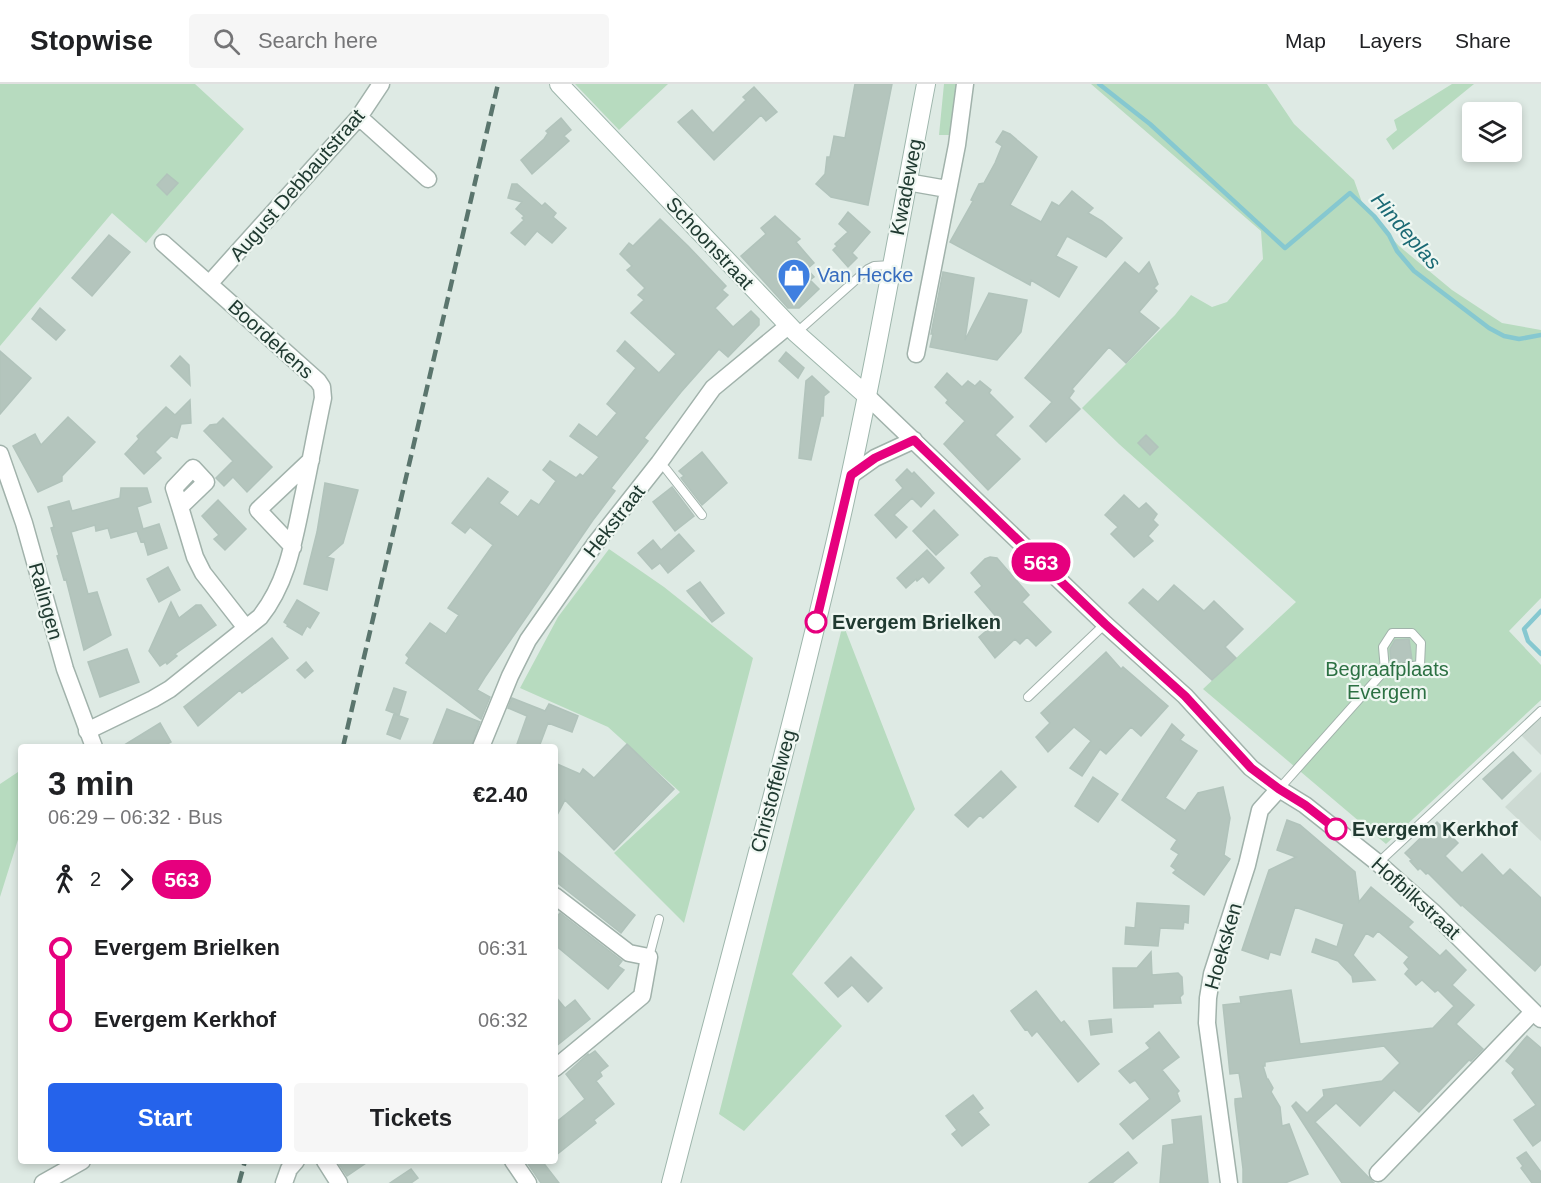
<!DOCTYPE html>
<html lang="en">
<head>
<meta charset="utf-8">
<style>
	body { margin:0; font-family:Arial,sans-serif; background:#f6f6f6; color:#202124; height:100vh; display:flex; flex-direction:column; font-size:22px; white-space:nowrap }
	* { box-sizing:border-box; margin:0 }
	p { font-size:20px; color:#757577 }
	.icon { flex:none; width:33px; height:33px; fill:none; stroke:currentColor; stroke-width:2; stroke-linecap:round; stroke-linejoin:round }
	.map { position:relative; flex:1; overflow:hidden }
	.side { position:absolute; left:18px; top:660px; width:540px; height:420px; display:flex; flex-direction:column; background:#fff; border-radius:6px; box-shadow:0 3px 9px #0003 }
	.side>* { flex:none }
	.badge { padding:0 12px; border-radius:20px; font-size:21px; line-height:39px }
	.tools { position:absolute; left:1462px; top:18px; display:grid; gap:12px }
	.tools a { display:grid; place-items:center; width:60px; height:60px; border-radius:6px; background:#fff; box-shadow:0 3px 9px #0003; font-size:30px }
	.map>.badge { position:absolute; translate:-50% -50%; box-shadow:0 0 0 3px #fff }
	.legs { display:flex; align-items:center; gap:9px; height:66px; padding:0 30px; font-size:20px }
	.legs p { margin-inline-start:auto }
	.headline { display:flex; align-items:center; justify-content:space-between; height:102px; padding:0 30px }
	h1 { font-size:33px; font-weight:600; line-height:45px }
	.primary-button { display:flex; gap:12px; margin-top:auto; padding:12px 30px }
	.primary-button a { flex:1; height:69px; border-radius:6px; background:#2563eb; color:#fff; font-size:24px; font-weight:600; line-height:69px; text-align:center }
	.primary-button a+a { background:#f6f6f6; color:#202124 }
	ul { padding:0 30px; list-style:none }
	li { display:flex; align-items:center; gap:21px; height:72px; font-size:22px }
	li i { display:grid; place-items:center; width:9px; height:100%; margin:0 8px; background:currentColor }
	li i::after { content:''; width:15px; height:15px; margin:-8px; border:4px solid; border-radius:50%; background:#fff }
	li p { margin-inline-start:auto }
	li:first-child i { background:linear-gradient(#0000 50%,currentColor 0) }
	li:last-child i { background:linear-gradient(currentColor 50%,#0000 0) }
	header { display:flex; align-items:center; gap:36px; box-sizing:border-box; height:84px; padding:0 30px; background:#fff; border-bottom:2px solid #e0e0e0 }
	header strong { font-size:28px }
	nav { display:flex; gap:33px; margin-inline-start:auto; font-size:21px }
	.search { width:420px; height:54px; background:#f6f6f6; display:flex; align-items:center; gap:15px; box-sizing:border-box; padding:0 21px; border-radius:6px; color:#757577; font-size:22px }
	.map>svg:first-child { display:block }
	.built { fill:#cddad3 }
	.green { fill:#b7dbbf }
	.lines { fill:none; stroke-linecap:round; stroke-linejoin:round }
	.stream { stroke:#86c8d0; stroke-width:4.5 }
	.building { fill:#b4c5bd; stroke:#b1c3bb; stroke-width:1.5 }
	.lane-casing { stroke:#a1b2ab; stroke-width:10 }
	.street-casing { stroke:#a1b2ab; stroke-width:19 }
	.secondary-casing { stroke:#9eb6ac; stroke-width:20 }
	.lane { stroke:#fff; stroke-width:8 }
	.street { stroke:#fff; stroke-width:16 }
	.secondary { stroke:#fff; stroke-width:18 }
	.rail { stroke:#5a756d; stroke-width:4.5; stroke-dasharray:12 6; stroke-linecap:butt }
	.line-1-casing { stroke:#fff; stroke-width:14 }
	.line-1 { stroke:#e6007e; stroke-width:9 }
	.stop-1-dot { fill:#fff; stroke:#e6007e; stroke-width:3 }
	.labels { text-anchor:middle; stroke-width:4.5; stroke-linejoin:round; paint-order:stroke }
	.street-label { font-size:20px; fill:#203a31; stroke:#eff7f2 }
	.shop-label { font-size:20px; fill:#366cbe; stroke:#eff7f2; text-anchor:start }
	.stop-label { font-size:20px; font-weight:bold; fill:#203a31; stroke:#eff7f2; text-anchor:start }
	.park-label { font-size:20px; fill:#2b7042; stroke:#eff7f2 }
	.water-label { font-size:21px; font-style:italic; fill:#1b6a75; stroke:#eff7f2 }
</style>
</head>
<body>
<header>
<strong>Stopwise</strong>
<div class="search"><svg class="icon" aria-label="search" viewBox="0 0 24 24"><circle cx="10" cy="10" r="6"/><path d="M15 15l6 6"/></svg>Search here</div>
<nav><a>Map</a><a>Layers</a><a>Share</a></nav>
</header>
<div class="map">
<svg width="1541" height="1099" viewBox="0 0 1541 1099">
	<rect width="100%" height="100%" fill="#deeae4"/>
	<!-- built -->
	<path class="built" d="M1541 633V671L1521 651Z
		M1541 688V757L1505 723Z"/>
	<!-- green -->
	<path class="green" d="M0 0H195L244 45 146 159 112 129 0 262Z
		M575 0H668L619 46Z
		M944 0H960L951 51H939Z
		M1091 0H1267L1294 40 1354 96 1364 124 1399 162 1452 206 1502 239 1541 246V514L1509 547 1541 581V616L1386 760 1203 605 1296 518 1119 360 1082 324 1175 231 1191 211 1212 223 1227 218 1263 175 1261 147Z
		M1452 0H1474L1393 66 1386 55 1397 46 1394 36Z
		M609 465 664 503 753 574 684 839 614 769 680 708 608 643 520 604 558 533Z
		M843 540 915 725 792 890 842 942 744 1047 719 1030Z
		M21 686V746L0 813V700Z"/>
	<g class="lines">
		<!-- stream -->
		<path class="stream" d="M1099 0 1150 40 1285 164 1350 109 1374 132 1389 151 1397 167 1414 187 1489 244 1504 252 1519 255 1541 251
			M1541 527 1524 545 1528 557 1541 570"/>
	</g>
	<!-- building -->
	<path class="building" d="M855 0H892L868 121 831 113 816 100 825 90 827 73H830L834 52 845 54Z
		M754 3 777 28 766 37 761 31 714 76 678 38 692 26 713 49 746 16 743 13Z
		M561 34 571 46 564 52 569 57 532 90 521 76 544 55 548 49 546 47Z
		M1003 47 1010 50 1037 73 1010 121 1041 138 1052 118 1059 122 1072 107 1093 124 1088 129 1102 137 1122 154 1106 173 1067 152 1056 172 1077 183 1059 213 1031 196 1030 201 950 158 973 117 971 116 979 100 984 99 995 79 1002 62 996 58Z
		M167 90 178 99 167 111 157 101Z
		M512 100H517L542 122 545 119 556 129 553 133 566 144 552 159 537 147 525 161 511 149 524 136 522 134 524 132 516 125 522 118 508 114Z
		M848 128 870 148 852 169 857 174 848 183 833 166 837 162 835 160 848 148 839 140Z
		M775 132 800 155 796 158 814 179 807 185 814 193 810 196 819 205 799 224H788L741 172 766 150 761 144Z
		M660 135 688 162 726 202 722 206 728 211 715 224 733 243 751 227 759 235V241L728 273 719 265 681 308 644 354 648 357 611 404 615 407 593 436 485 593 477 606 490 613 481 635 406 579 409 574 406 571 430 539 446 550 459 531 448 524 493 461 470 443 465 449 452 439 488 394 508 408 499 419 518 433 531 416 539 421 556 397 543 386 550 377 576 394 580 390 583 392 599 373 570 352 579 340 597 353 617 329 607 320 636 284 617 267 625 257 659 289 676 270 631 229 644 216 638 211 645 204 627 186 632 182 620 170 629 159 633 162Z
		M109 151 130 168 92 212 72 194Z
		M1125 178 1139 190 1149 178 1158 200 1154 204 1157 207 1139 228 1159 244 1126 279 1109 263 1072 305 1074 307 1069 314 1080 325 1046 358 1030 342 1052 318 1025 294Z
		M943 188 974 194 965 256 989 209 1027 216 1021 248 997 276 930 263 933 250H931Z
		M40 224 65 246 56 256 32 235Z
		M0 267 31 294 0 330Z
		M786 268 804 284 798 294 779 277Z
		M180 272 189 281 190 301 171 282Z
		M947 289 962 303 968 297 975 302 980 297 991 306 989 309 1013 333 995 351 1020 375 988 406 944 360 965 337 946 319 948 316 935 303Z
		M812 292 829 308 824 312 823 332H821L811 376 799 374 806 297Z
		M190 316 191 339 181 340 177 354 171 352 155 368 161 374 144 390 125 370 139 355 137 352 166 323 175 331Z
		M68 333 95 358 62 392V397L38 408 13 362 35 350 41 361Z
		M223 334 272 383 247 408 233 393 224 402 216 394 233 377 204 347 210 341 217 340Z
		M1146 351 1158 363 1150 371 1138 359Z
		M702 368 727 399 702 421 681 394 684 392 679 387Z
		M907 385 912 390 914 388 934 409 921 423 912 414 894 431 907 443 896 454 875 431 903 404 896 396Z
		M325 399 358 406 343 459 327 473 334 475 327 506 304 500 317 448Z
		M672 403 694 432 675 447 653 418Z
		M121 404H147L151 418 137 423 143 445 159 440 167 464 148 471 144 457 141 458 137 447 111 454 108 444 96 447 95 441 71 448 88 510 97 508 111 551 84 566 66 495 64 496 57 472 59 471 51 444 54 443 48 423 69 417 72 427 120 414Z
		M1124 411 1139 425 1146 419 1157 430 1153 436 1158 441 1148 452 1153 457 1134 473 1111 450 1118 443 1105 431Z
		M218 416 246 445 225 466 214 455 219 451 202 432Z
		M934 426 958 451 936 471 913 447Z
		M679 450 694 467 668 489 660 479 652 485 638 469 653 456 661 466Z
		M927 466 944 484 929 499 923 492 917 497 916 495 906 504 897 494Z
		M990 473 997 474 1029 511 1022 518 1051 548 1036 562 1027 553 1020 560 1015 555 995 574 979 553 999 536 975 508 982 502 971 489 985 475Z
		M168 483 180 506 159 518 147 495Z
		M700 498 724 529 712 538 687 507Z
		M1174 501 1204 527 1214 517 1243 545 1225 563 1236 574 1212 596 1129 519 1143 505 1158 518Z
		M297 516 319 529 310 544 307 542 302 551 287 542 288 541 284 538Z
		M171 518 179 534 196 521H201L216 541 175 570 177 572 167 580 166 578 160 582 149 567Z
		M272 554 288 574 250 603 242 609 240 606 198 642 184 623Z
		M1409 555 1412 576 1391 579 1390 565 1395 556Z
		M127 565 139 598 100 613 88 578Z
		M1106 568 1121 585 1123 583 1168 622 1141 652 1131 643 1106 670 1100 665 1082 692 1070 684 1091 657 1074 643 1048 668 1036 653 1050 639 1041 629Z
		M306 578 313 587 305 594 297 586Z
		M394 604 406 608 399 631 386 626Z
		M512 614 545 627 549 620 578 632 572 648 548 639 539 663H516L527 632 508 624Z
		M447 625 480 638 471 663H432Z
		M394 630 408 635 400 655 387 650Z
		M160 639 171 658 162 663H121Z
		M1172 640 1184 651 1180 656 1197 667 1165 714 1185 727 1198 709 1223 703 1230 734 1224 771 1230 775 1204 811 1173 789 1176 786 1171 782 1179 770 1171 765 1177 756 1122 716Z
		M627 660 674 705 614 766 565 716 555 735V679L580 690 583 685 594 694Z
		M1513 668 1531 687 1502 715 1483 695Z
		M1001 687 1016 703 983 734 980 731 968 743 955 731Z
		M1093 693 1118 710 1098 738 1075 722Z
		M1287 736 1300 741 1355 788 1359 818 1371 803 1413 838 1408 843 1440 872 1446 866 1466 886 1452 901 1474 921 1456 940 1483 965 1471 977 1469 976 1419 1028 1394 1006 1360 1042 1336 1019 1315 1038 1374 1099H1342L1292 1022 1296 1018 1307 1029 1324 1012 1323 1006 1382 997 1400 979 1384 962 1265 978V982H1263L1267 995H1268L1273 1004 1271 1008 1280 1023 1282 1042 1289 1040 1308 1090 1285 1099H1243V1085L1235 1020V1015L1243 1014 1239 989 1230 990 1223 921 1241 919 1240 913 1291 906 1300 960 1433 944 1454 922 1438 906 1435 908 1422 896 1416 901 1405 890 1409 885 1404 879 1409 873 1378 847 1373 853 1366 849 1353 871 1375 896 1353 898 1352 892 1338 877 1312 868 1316 855 1337 863 1344 840 1295 823 1280 871 1270 868 1268 875 1242 866 1269 786 1296 773 1277 766Z
		M1437 738 1458 759 1445 772 1462 789 1482 770 1503 792 1510 785 1541 814V880L1535 887 1462 821 1461 822 1428 789 1426 790 1420 784 1418 786 1410 777 1412 776 1405 769Z
		M555 765 635 831 621 849 555 797Z
		M1137 819 1189 822 1188 839 1184 838 1183 845 1160 844 1158 862 1125 860 1126 843 1135 844Z
		M560 829 622 877 618 882 624 886 608 905 555 861V835Z
		M1151 868 1152 891 1178 889 1182 893 1183 910 1180 913 1181 919 1153 920V923L1114 924 1113 884H1137Z
		M851 873 882 904 868 918 852 901 838 913 825 899Z
		M1036 907 1061 939 1064 937 1099 980 1078 998 1037 947 1032 952 1027 945 1025 946 1011 927Z
		M555 912 565 924 575 916 590 935 555 963Z
		M1111 935 1112 948 1091 951 1089 937Z
		M1159 948 1179 973 1162 986 1179 1007 1177 1009 1180 1017 1133 1055 1120 1040 1150 1015 1135 996 1130 999 1119 987 1150 964 1146 959Z
		M1527 952 1541 964V1056L1533 1062 1514 1036 1536 1021 1512 989 1515 985 1506 977Z
		M595 967 608 982 600 988 602 992 596 997 614 1020 594 1036 596 1039 555 1072V1039L585 1015 566 990 588 970 589 971Z
		M973 1011 983 1024 978 1028 989 1041 962 1062 952 1050 957 1046 946 1032Z
		M1201 1032 1208 1099H1160L1163 1062 1174 1060 1172 1036Z
		M1128 1068 1137 1079 1112 1099H1089Z
		M1526 1068 1541 1088V1099H1532L1521 1084 1523 1082 1517 1074Z
		M337 1077H369L347 1092Z
		M526 1077H542L559 1099H541Z
		M411 1085 418 1094 411 1099H390Z"/>
	<g class="lines">
		<defs>
			<path id="lane" d="M796 249 868 185 874 182 892 181
				M659 379 666 385 702 431
				M1028 613 1105 540
				M1279 705 1385 586 1383 563 1392 549H1412L1421 559 1420 581 1385 586
				M1378 779 1541 627
				M649 873 659 835"/>
			<path id="street" d="M359 33 428 95
				M907 98 947 105
				M209 200 359 33 381 0
				M916 270 957 61 965 0
				M867 312 1105 540 1185 612 1251 684 1279 705 1305 721 1378 779 1433 828 1541 935
				M0 370 24 439 65 585 94 663
				M851 391 875 374 914 356
				M180 423 174 404 193 384 206 398 180 423 195 473 203 489 246 544
				M293 463 258 426 311 376
				M87 647 153 615 170 605 260 533C288 498 294 455 303 413 310 380 316 347 323 314L322 303 318 297 163 159
				M481 663 510 592 528 556 595 460 659 379 713 304 788 242
				M555 812 629 869 649 873 642 912 555 984
				M325 1077 339 1099
				M513 1077 528 1099
				M1378 1089 1533 928
				M43 1099 82 1077
				M284 1099 289 1085 296 1077
				M1229 1099 1207 939 1208 914 1212 890 1247 781 1260 726 1279 705"/>
			<path id="secondary" d="M559 0 796 249 867 312
				M671 1099C726 885 786 672 836 456 871 305 897 152 926 0"/>
		</defs>
		<!-- lane casing -->
		<use href="#lane" class="lane-casing"/>
		<!-- street casing -->
		<use href="#street" class="street-casing"/>
		<!-- secondary casing -->
		<use href="#secondary" class="secondary-casing"/>
		<!-- lane -->
		<use href="#lane" class="lane"/>
		<!-- street -->
		<use href="#street" class="street"/>
		<!-- secondary -->
		<use href="#secondary" class="secondary"/>
		<!-- rail -->
		<path class="rail" d="M343 663 498 0
			M239 1099 245 1077"/>
	</g>
	<g class="lines">
		<defs>
			<path id="line-1" d="M816 538 851 391 875 374 914 356 1105 540 1185 612 1251 684 1279 705 1305 721 1336 745"/>
		</defs>
		<!-- line-1 casing -->
		<use href="#line-1" class="line-1-casing"/>
		<!-- line-1 -->
		<use href="#line-1" class="line-1"/>
	</g>
	<!-- icons -->
	<defs>
		<symbol id="shop-pin" viewBox="-11 -11 22 30"><path d="M0 17L-7.5 6A9.5 9.5 0 1 1 7.5 6Z" fill="#3f7fe0" stroke="#eff7f2"/><path d="M-5-2.5h2.3a2.7 3.5 0 0 1 5.4 0H5L5.5 6h-11ZM-1.5-2.5h3a1.5 2.3 0 0 0-3 0Z" fill="#fff"/></symbol>
	</defs>
	<g fill-rule="evenodd">
		<use href="#shop-pin" x="775" y="172" width="38" height="52"/>
	</g>
	<!-- markers -->
	<g class="stop-1-dot">
		<circle cx="816" cy="538" r="10"/>
		<circle cx="1336" cy="745" r="10"/>
	</g>
	<g class="labels">
		<!-- street labels -->
		<g class="street-label">
			<text transform="translate(297 101) rotate(-49)" y="7">August Debbautstraat</text>
			<text transform="translate(906 103) rotate(-79)" y="7">Kwadeweg</text>
			<text transform="translate(710 159) rotate(47)" y="7">Schoonstraat</text>
			<text transform="translate(271 255) rotate(42)" y="7">Boordekens</text>
			<text transform="translate(614 437) rotate(-52)" y="7">Hekstraat</text>
			<text transform="translate(46 517) rotate(74)" y="7">Ralingen</text>
			<text transform="translate(773 707) rotate(-75)" y="7">Christoffelweg</text>
			<text transform="translate(1416 814) rotate(42)" y="7">Hofbilkstraat</text>
			<text transform="translate(1223 862) rotate(-74)" y="7">Hoeksken</text>
		</g>
		<!-- shop labels -->
		<g class="shop-label">
			<text x="817" y="198">Van Hecke</text>
		</g>
		<!-- stop labels -->
		<g class="stop-label">
			<text x="832" y="545">Evergem Brielken</text>
			<text x="1352" y="752">Evergem Kerkhof</text>
		</g>
		<!-- park labels -->
		<g class="park-label">
			<text x="1387" y="592">Begraafplaats<tspan x="1387" dy="23">Evergem</tspan></text>
		</g>
		<!-- water labels -->
		<g class="water-label">
			<text transform="translate(1406 147) rotate(49)" y="7">Hindeplas</text>
		</g>
	</g>
</svg>
<div class="tools">
<a><svg class="icon" aria-label="layers" viewBox="0 0 24 24"><path d="M12 4l9 5-9 5-9-5zM3 14l9 5 9-5"/></svg></a>
</div>
<b class="badge" style="left:1041px;top:478px;background:#e6007e;color:#fff">563</b>
<section class="side">
<div class="headline"><div><h1>3 min</h1><p>06:29 – 06:32 · Bus</p></div><b>€2.40</b></div>
<div class="legs"><svg class="icon" aria-label="walk" viewBox="0 0 24 24"><circle cx="13" cy="4" r="2"/><path d="M13 8l-2 6 4 7M11 14l-3 7M7 12l3-4h3l4 4"/></svg>2<svg class="icon" aria-label="forward" viewBox="0 0 24 24"><path d="M9 5l7 7-7 7"/></svg><b class="badge" style="background:#e6007e;color:#fff">563</b></div>
<ul>
<li><i style="color:#e6007e"></i><b>Evergem Brielken</b><p>06:31</p></li>
<li><i style="color:#e6007e"></i><b>Evergem Kerkhof</b><p>06:32</p></li>
</ul>
<div class="primary-button"><a>Start</a><a>Tickets</a></div>
</section>
</div>
</body>
</html>
